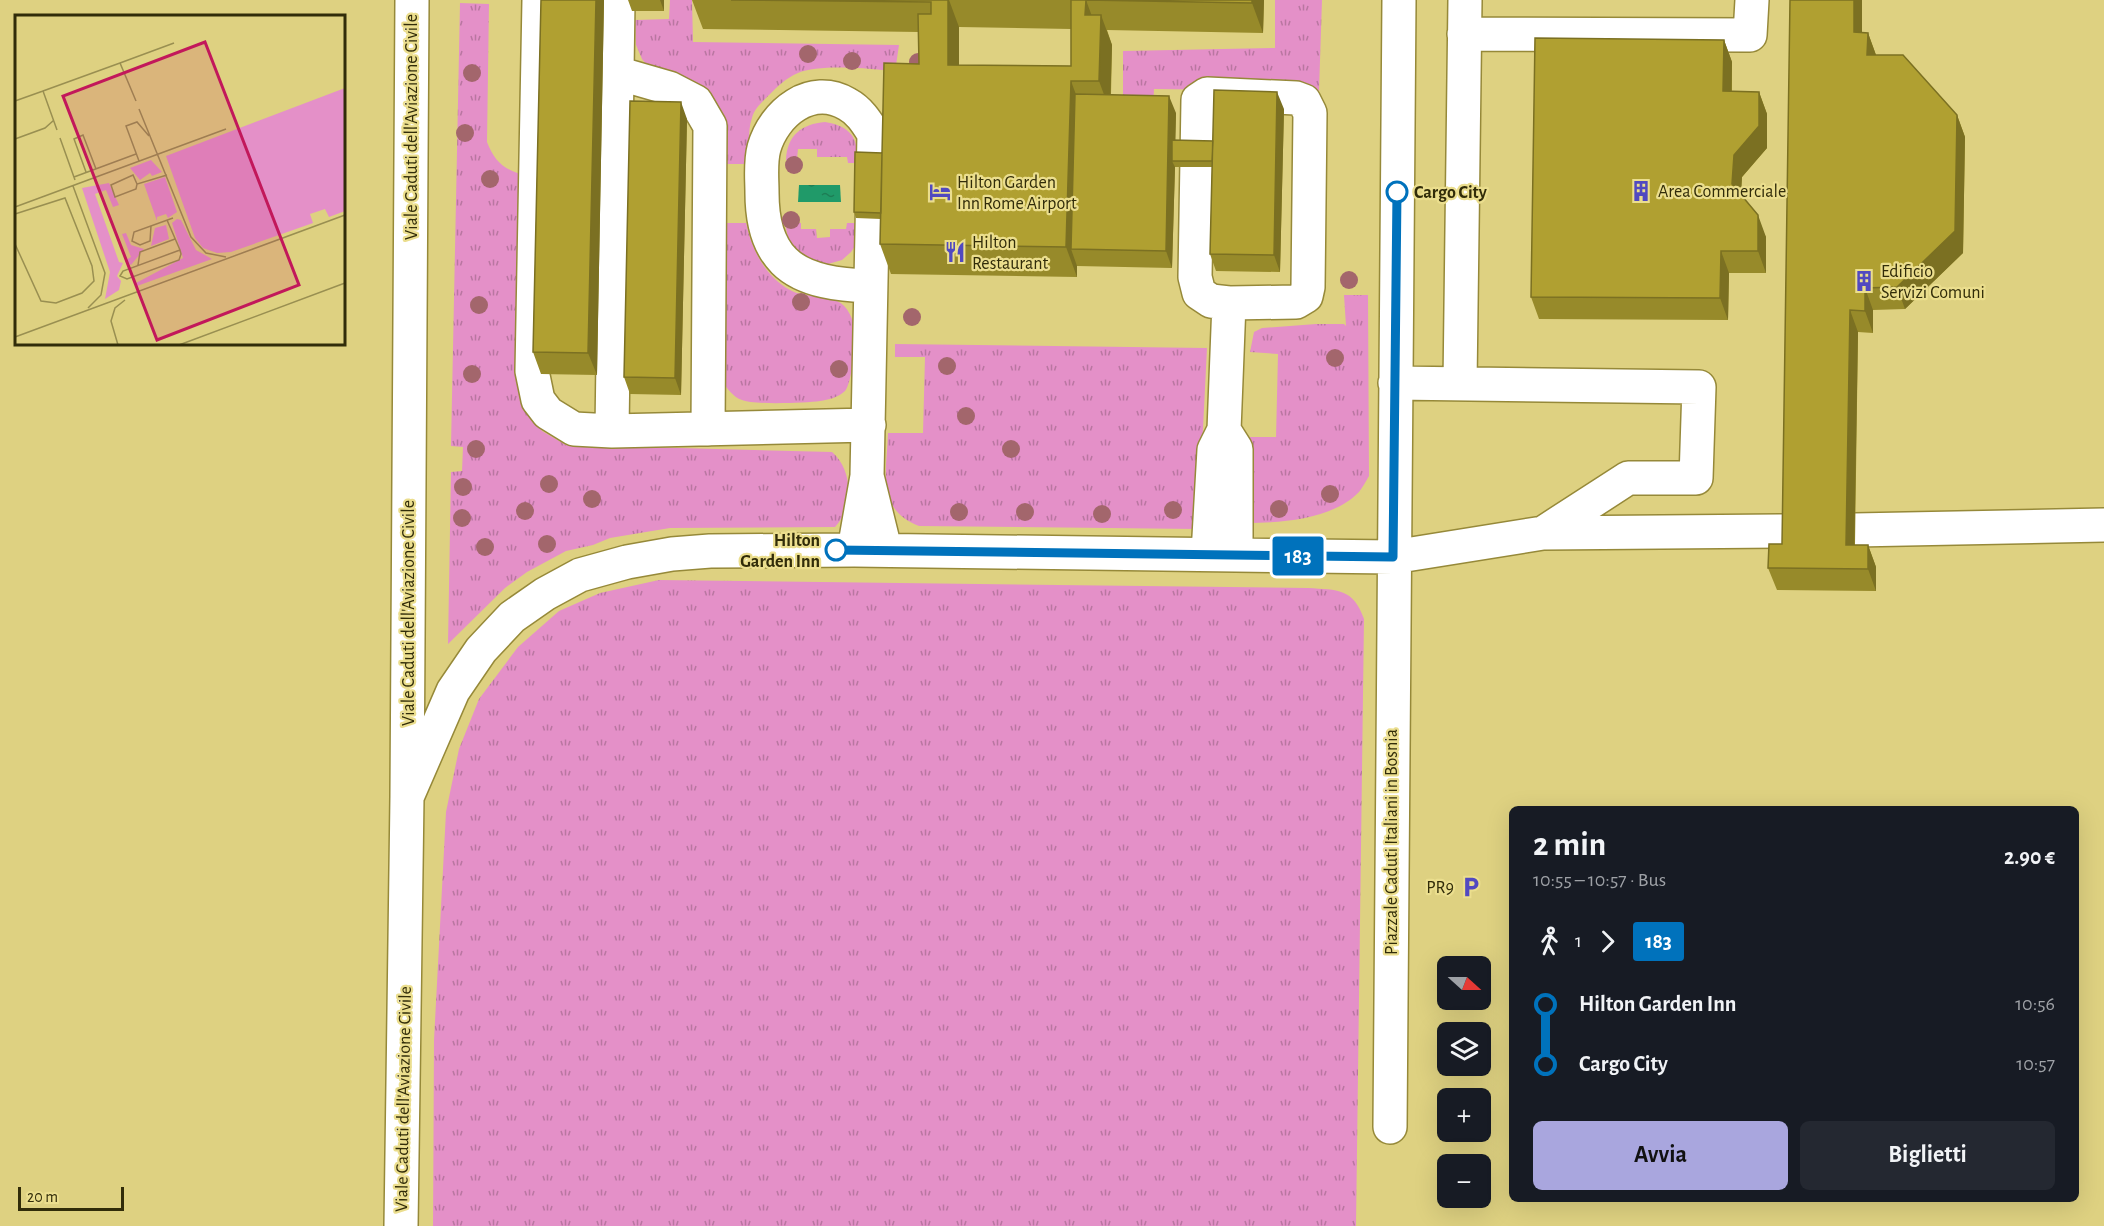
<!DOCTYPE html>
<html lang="it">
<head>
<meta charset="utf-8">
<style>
	body { margin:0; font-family:"Alegreya Sans",sans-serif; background:#242831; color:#f1f3f6; height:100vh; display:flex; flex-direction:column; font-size:22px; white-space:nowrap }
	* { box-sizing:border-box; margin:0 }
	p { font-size:20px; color:#9ea1a6 }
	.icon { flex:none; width:33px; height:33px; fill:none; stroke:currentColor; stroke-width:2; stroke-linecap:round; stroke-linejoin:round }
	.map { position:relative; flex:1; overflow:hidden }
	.panel { position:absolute; left:1509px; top:806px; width:570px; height:396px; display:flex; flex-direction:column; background:#171b24; border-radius:9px; box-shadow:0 6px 24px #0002 }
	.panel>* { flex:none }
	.badge { padding:0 12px; border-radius:4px; font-size:21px; line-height:39px }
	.needle { width:39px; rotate:111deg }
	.buttons { position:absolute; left:1437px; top:956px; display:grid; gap:12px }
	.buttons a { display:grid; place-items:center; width:54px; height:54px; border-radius:9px; background:#171b24; box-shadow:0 6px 24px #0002; font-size:30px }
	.scale { position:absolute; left:18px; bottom:15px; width:106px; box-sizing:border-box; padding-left:6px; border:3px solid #312c09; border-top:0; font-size:16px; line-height:21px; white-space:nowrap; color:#312c09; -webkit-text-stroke:4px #ebde8e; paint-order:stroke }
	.map>.badge { position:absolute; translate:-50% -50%; box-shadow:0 0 0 3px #fff }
	.legs { display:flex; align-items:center; gap:9px; height:66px; padding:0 24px; font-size:20px }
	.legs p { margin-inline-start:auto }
	.headline { display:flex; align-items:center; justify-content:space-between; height:102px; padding:0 24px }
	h1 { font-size:33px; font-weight:600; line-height:45px }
	.action { display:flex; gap:12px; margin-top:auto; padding:12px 24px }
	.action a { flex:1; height:69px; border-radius:9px; background:#a9a6de; color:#111; font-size:24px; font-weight:600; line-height:69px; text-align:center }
	.action a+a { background:#242831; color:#f1f3f6 }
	ul { padding:0 24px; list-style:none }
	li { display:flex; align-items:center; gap:21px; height:60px; font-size:22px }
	li i { display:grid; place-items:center; width:9px; height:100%; margin:0 8px; background:currentColor }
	li i::after { content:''; width:15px; height:15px; margin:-8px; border:4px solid; border-radius:50%; background:#171b24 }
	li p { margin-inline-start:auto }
	li:first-child i { background:linear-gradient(#0000 50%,currentColor 0) }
	li:last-child i { background:linear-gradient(currentColor 50%,#0000 0) }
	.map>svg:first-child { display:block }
	.grass { fill:url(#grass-tufts) }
	.water { fill:url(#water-ripples) }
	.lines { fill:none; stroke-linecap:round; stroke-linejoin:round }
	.minor-casing { stroke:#968939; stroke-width:36 }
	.minor { stroke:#fff; stroke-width:33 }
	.tree { fill:#a3666c }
	.wall { fill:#978a2a; fill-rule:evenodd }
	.shaded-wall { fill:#7b7022 }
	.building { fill:#b0a031; stroke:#7b7022; stroke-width:1.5 }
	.line-1-casing { stroke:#fff; stroke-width:14 }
	.line-1 { stroke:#0072bc; stroke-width:9 }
	.stop-1-dot { fill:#fff; stroke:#0072bc; stroke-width:3 }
	.labels { text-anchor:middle; stroke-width:4.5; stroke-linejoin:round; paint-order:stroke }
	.street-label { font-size:18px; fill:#312c09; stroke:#ebde8e }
	.poi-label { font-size:18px; fill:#312c09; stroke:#ebde8e; text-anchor:start }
	.stop-label { font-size:18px; font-weight:bold; fill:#312c09; stroke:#ebde8e; text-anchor:start }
	.inset-road { fill:none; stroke:#998f51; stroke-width:1.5 }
	.view { fill:#c2185b; fill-opacity:0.15; stroke:#c2185b; stroke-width:3 }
	.inset-edge { fill:none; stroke:#312c09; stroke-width:3 }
</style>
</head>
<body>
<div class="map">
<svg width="2104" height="1226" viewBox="0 0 2104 1226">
	<defs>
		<pattern id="grass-tufts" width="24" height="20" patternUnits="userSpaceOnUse" patternTransform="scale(1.5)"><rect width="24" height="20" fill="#e490c8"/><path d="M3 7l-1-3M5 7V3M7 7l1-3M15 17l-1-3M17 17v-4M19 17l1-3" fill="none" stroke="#b976a1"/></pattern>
		<pattern id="water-ripples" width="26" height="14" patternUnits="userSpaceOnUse" patternTransform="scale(1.5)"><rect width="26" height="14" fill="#209a69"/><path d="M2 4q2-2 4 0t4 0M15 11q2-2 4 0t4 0" fill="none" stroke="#1d7e55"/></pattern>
	</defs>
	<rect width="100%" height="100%" fill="#ded181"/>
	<!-- grass -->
	<path class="grass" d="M670 0H692L693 42 899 45 895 72C873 68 818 64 798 73 786 78 777 87 768 96 762 102 754 109 752 118 747 132 750 149 749 164H723L642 59 636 45 635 20 669 19Z
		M1275 0H1322L1319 91 1154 89 1153 108H1123V51L1275 48Z
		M460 3 489 4 487 142C494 160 502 168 520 174L531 416 542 431 566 445 832 452C853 470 854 507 835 527L670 528 610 538 593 545 566 551 527 572 505 588 448 644 451 472 462 471 463 447 451 446Z
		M825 122C850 126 860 138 856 163H848L847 157H817V149H798L797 159 786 160C787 135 802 124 825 122Z
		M723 223H746C752 250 765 276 790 290 811 302 841 288 852 319 857 331 853 382 845 391 839 397 828 400 820 401 806 403 752 405 742 400 733 397 728 389 722 382Z
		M785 223H801V229H816L817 238 830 237V229H846L847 223H861L857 243 851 252 842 260 828 264 811 262 789 243Z
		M1344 295H1368L1369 476C1366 481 1363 487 1359 492 1333 519 1282 523 1247 523L1246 486 1249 437H1276L1278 354 1250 352 1254 332 1262 328 1316 324H1344L1346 326Z
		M895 344 1207 348 1198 529 919 526C875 509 887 471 888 433H923L925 357H895Z
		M659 580 1308 588C1338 590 1353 588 1364 619L1356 1226H433L434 1040 446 812 459 749 479 699 518 647 559 611 600 593Z"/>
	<!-- water -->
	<path class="water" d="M799 185H840L841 202H798Z"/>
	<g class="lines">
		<defs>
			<path id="minor" d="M539 0 532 371 538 400 548 413 574 429 612 431 869 425
				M1464 34 1750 35 1752 0
				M617 73 669 88 696 102 710 126 708 429
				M1207 94 1296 98 1304 101 1310 113 1308 287 1306 296 1296 302 1229 303 1211 301 1199 293 1195 277 1198 100Z
				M1395 383 1699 387 1696 478H1628L1543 533
				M1460 384 1465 0
				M1224 430 1236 449V555
				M612 431 618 0
				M867 476 874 134C867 123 860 111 847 104 811 83 774 113 764 148 760 163 762 178 762 193 762 218 766 243 784 261 805 282 842 285 870 286
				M1855 530 2104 525
				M854 550 867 476 885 549
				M1208 554 1214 450 1224 430 1229 303
				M407 797 453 691 481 650 512 617 545 594 580 575 627 562 672 554 710 551 854 550 1393 557 1543 533 1790 531
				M1390 1127 1399 0
				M401 1226 407 797 412 0"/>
		</defs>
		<!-- minor casing -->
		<use href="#minor" class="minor-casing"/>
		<!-- minor -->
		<use href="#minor" class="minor"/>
	</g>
	<!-- trees -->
	<g class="tree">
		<circle cx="808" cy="54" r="9"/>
		<circle cx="852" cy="61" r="9"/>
		<circle cx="918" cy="62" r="9"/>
		<circle cx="472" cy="73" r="9"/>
		<circle cx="465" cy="133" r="9"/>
		<circle cx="794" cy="165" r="9"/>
		<circle cx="490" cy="179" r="9"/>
		<circle cx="791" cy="220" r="9"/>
		<circle cx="1349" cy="280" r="9"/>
		<circle cx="801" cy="302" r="9"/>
		<circle cx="479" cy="305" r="9"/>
		<circle cx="912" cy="317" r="9"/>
		<circle cx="1335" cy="358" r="9"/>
		<circle cx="947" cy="366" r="9"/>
		<circle cx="839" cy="369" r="9"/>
		<circle cx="472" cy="374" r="9"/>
		<circle cx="966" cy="416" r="9"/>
		<circle cx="476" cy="449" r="9"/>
		<circle cx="1011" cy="449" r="9"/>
		<circle cx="549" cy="484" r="9"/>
		<circle cx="463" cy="487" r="9"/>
		<circle cx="1330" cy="494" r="9"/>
		<circle cx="592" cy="499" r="9"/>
		<circle cx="1279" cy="509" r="9"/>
		<circle cx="1173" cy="510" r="9"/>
		<circle cx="525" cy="511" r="9"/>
		<circle cx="959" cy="512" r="9"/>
		<circle cx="1025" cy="512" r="9"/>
		<circle cx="1102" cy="514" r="9"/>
		<circle cx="462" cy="518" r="9"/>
		<circle cx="547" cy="544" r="9"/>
		<circle cx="485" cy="547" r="9"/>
	</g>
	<!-- wall -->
	<path class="wall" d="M541 0H604L597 375 541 374 533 352Z
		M628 0H664V11H632Z
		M692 0H1264L1263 33 1107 30 1112 45 1111 94 1176 113 1175 140 1213 141 1284 109 1280 272 1216 271 1210 254 1212 167H1175L1172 268 1077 266V277L891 274 880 244 881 219 856 218 854 212 882 153 919 64V32L703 29ZM959 27 1071 29V66L959 65Z
		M1862 33H1868L1876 55 1957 115 1965 137 1963 253 1905 309 1873 310V333L1858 332 1855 545H1868L1876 567V591L1777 590 1768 568 1782 544Z
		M1724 40 1732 62V91L1759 92 1767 114V148L1742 177 1741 194 1766 237V273H1729L1728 320 1539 319 1531 297Z
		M687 119 681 395 630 394 624 377Z"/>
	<!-- shaded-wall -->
	<path class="shaded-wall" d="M596 0H604L597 375 588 353Z
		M660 0H664V11Z
		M948 0H949L959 27V95L948 65Z
		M1086 0 1097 30 1085 15Z
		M1252 0H1264L1263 33 1252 3Z
		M1854 0H1862V54L1854 32Z
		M1101 15 1112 45 1110 111 1099 81Z
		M1868 33 1876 55H1867Z
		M1724 40 1732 62 1731 113 1723 91Z
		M1071 81 1082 111 1071 249 1077 266V277L1066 247Z
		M1277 92 1284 109 1280 272 1274 255Z
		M1759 92 1767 114V148L1742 177 1740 206 1732 184 1734 155Z
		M1169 96 1176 113 1175 161H1172L1175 167 1172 268 1166 251Z
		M681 102 687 119 681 395 675 378Z
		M1957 115 1965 137 1963 253 1905 309 1897 287Z
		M1758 215 1766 237V273L1758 251Z
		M1721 251 1729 273 1728 320 1720 298Z
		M1865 288 1873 310V333L1865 311Z
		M1850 310 1858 332 1854 567 1846 545Z
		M1868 545 1876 567V591L1868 569Z"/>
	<!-- building -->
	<path class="building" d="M541 0H596L588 353 533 352Z
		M731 0H948V65L1071 66V0H1252V3L1086 0 1085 15H1101L1099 81H1071L1066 247 880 244 884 63 919 64 918 14H931V2Z
		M1790 0H1854V32L1868 33 1867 55H1903L1957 115 1955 231 1897 287 1865 288V311L1850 310 1846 545H1868V569L1768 568 1769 544H1782Z
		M1535 38 1724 40 1723 91 1759 92V126L1734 155 1732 184 1758 215V251H1721L1720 298 1531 297Z
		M1214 90 1277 92 1274 255 1210 254Z
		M1075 94 1169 96 1166 251 1071 249Z
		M630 101 681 102 675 378 624 377Z
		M1172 140 1213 141 1212 161H1172Z
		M855 152 882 153 881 213 854 212Z"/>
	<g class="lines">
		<defs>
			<path id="line-1" d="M836 550 1393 557 1397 192"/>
		</defs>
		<!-- line-1 casing -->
		<use href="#line-1" class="line-1-casing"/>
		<!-- line-1 -->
		<use href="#line-1" class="line-1"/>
	</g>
	<!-- icons -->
	<defs>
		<symbol id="building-bare" viewBox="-9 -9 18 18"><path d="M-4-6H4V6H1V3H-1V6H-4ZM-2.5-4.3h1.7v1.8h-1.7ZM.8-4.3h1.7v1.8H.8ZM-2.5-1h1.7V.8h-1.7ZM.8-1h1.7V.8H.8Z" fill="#5149c0" stroke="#ebde8e" stroke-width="2.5" paint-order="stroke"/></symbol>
		<symbol id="hotel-bare" viewBox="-9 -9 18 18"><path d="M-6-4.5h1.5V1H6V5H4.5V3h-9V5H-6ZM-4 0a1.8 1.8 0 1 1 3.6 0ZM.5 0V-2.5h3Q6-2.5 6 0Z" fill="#5149c0" stroke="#ebde8e" stroke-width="2.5" paint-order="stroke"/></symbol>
		<symbol id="restaurant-bare" viewBox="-9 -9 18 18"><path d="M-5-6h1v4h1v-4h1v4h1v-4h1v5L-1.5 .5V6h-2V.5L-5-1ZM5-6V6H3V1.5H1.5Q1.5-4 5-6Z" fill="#5149c0" stroke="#ebde8e" stroke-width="2.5" paint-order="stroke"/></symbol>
		<symbol id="parking-bare" viewBox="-9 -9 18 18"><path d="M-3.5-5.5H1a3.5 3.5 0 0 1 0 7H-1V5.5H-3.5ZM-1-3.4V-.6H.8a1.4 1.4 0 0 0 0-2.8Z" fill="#5149c0" stroke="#ebde8e" stroke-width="2.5" paint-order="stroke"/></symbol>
	</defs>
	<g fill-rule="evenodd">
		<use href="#building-bare" x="1626" y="176" width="30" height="30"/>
		<use href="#hotel-bare" x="925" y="177" width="30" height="30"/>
		<use href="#restaurant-bare" x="940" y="237" width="30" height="30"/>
		<use href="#building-bare" x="1849" y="266" width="30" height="30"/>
		<use href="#parking-bare" x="1456" y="872" width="30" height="30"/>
	</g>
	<!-- markers -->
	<g class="stop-1-dot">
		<circle cx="1397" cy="192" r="10"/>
		<circle cx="836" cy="550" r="10"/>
	</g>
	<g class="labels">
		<!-- street labels -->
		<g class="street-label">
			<text transform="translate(411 127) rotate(-90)" y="6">Viale Caduti dell'Aviazione Civile</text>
			<text transform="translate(408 613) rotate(-90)" y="6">Viale Caduti dell'Aviazione Civile</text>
			<text transform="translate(1391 842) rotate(-90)" y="6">Piazzale Caduti Italiani in Bosnia</text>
			<text transform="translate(403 1099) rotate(-89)" y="6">Viale Caduti dell'Aviazione Civile</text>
		</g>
		<!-- poi labels -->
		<g class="poi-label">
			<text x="957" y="188">Hilton Garden<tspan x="957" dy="21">Inn Rome Airport</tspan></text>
			<text x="1658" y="197">Area Commerciale</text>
			<text x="972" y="248">Hilton<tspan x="972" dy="21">Restaurant</tspan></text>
			<text x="1881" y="277">Edificio<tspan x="1881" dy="21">Servizi Comuni</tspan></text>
			<text x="1454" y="893" text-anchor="end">PR9</text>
		</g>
		<!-- stop labels -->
		<g class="stop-label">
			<text x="1414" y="198">Cargo City</text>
			<text x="820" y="546" text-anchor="end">Hilton<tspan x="820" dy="21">Garden Inn</tspan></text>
		</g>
	</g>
	<!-- overview -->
	<g transform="translate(15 15)">
		<rect width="330" height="330" fill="#ded181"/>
		<path d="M330 73V196L314 202 310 194 295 199 298 208 216 237 202 238 188 233 180 223 151 141ZM136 145 147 157 137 161 135 158 125 165 115 153ZM150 162 162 197 153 203 151 199 142 202V206L129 169ZM94 168 104 190 98 192 91 175 80 179 104 247 108 248 102 261 106 266 104 275 90 284 95 257 67 173ZM162 204 166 205 181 235 197 244 122 271 121 268 168 243 157 208ZM151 210 154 224 136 231 140 213ZM111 218 116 230 129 234 116 250 111 245 116 242 107 219Z" fill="#e490c8"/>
		<path class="inset-road" d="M105 48 159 28M0 86 28 76M124 94 176 222 191 238 211 242M42 115 28 76 105 48 121 86M45 123 60 165M0 124 30 113 39 105M124 146 111 111 122 107 134 121M71 157 59 124 68 120 81 154M59 162 121 139M122 169 118 160 96 170 100 182 121 174 122 169 152 160M58 171 90 258 86 280 73 293M0 192 211 114M0 199 50 183 77 251 79 266 67 278 41 288 26 286 0 229M152 205 165 235 166 239 164 245 112 264 105 261 108 256 165 235M136 211 135 226 125 230 117 226 119 217 158 203M123 250 125 237 160 224M0 322 330 200M103 330 96 306 100 293 110 285M164 330 330 268"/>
		<path class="view" d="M190 27 284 270 142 325 48 81Z"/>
		<rect width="330" height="330" class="inset-edge"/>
	</g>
</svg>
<div class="buttons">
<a><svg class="needle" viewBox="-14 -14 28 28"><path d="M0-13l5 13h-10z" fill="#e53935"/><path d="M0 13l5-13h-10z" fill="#9ea1a6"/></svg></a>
<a><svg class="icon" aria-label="layers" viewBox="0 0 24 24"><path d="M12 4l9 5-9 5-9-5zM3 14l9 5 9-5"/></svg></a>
<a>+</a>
<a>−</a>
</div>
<div class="scale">20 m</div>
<b class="badge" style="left:1298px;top:556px;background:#0072bc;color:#fff">183</b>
<section class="panel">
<div class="headline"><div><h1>2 min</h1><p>10:55 – 10:57 · Bus</p></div><b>2.90 €</b></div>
<div class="legs"><svg class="icon" aria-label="walk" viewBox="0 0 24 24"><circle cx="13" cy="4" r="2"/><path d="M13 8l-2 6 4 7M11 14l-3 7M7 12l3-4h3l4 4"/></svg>1<svg class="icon" aria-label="forward" viewBox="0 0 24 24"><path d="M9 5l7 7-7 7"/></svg><b class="badge" style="background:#0072bc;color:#fff">183</b></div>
<ul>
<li><i style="color:#0072bc"></i><b>Hilton Garden Inn</b><p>10:56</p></li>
<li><i style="color:#0072bc"></i><b>Cargo City</b><p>10:57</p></li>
</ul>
<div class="action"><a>Avvia</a><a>Biglietti</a></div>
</section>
</div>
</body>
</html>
